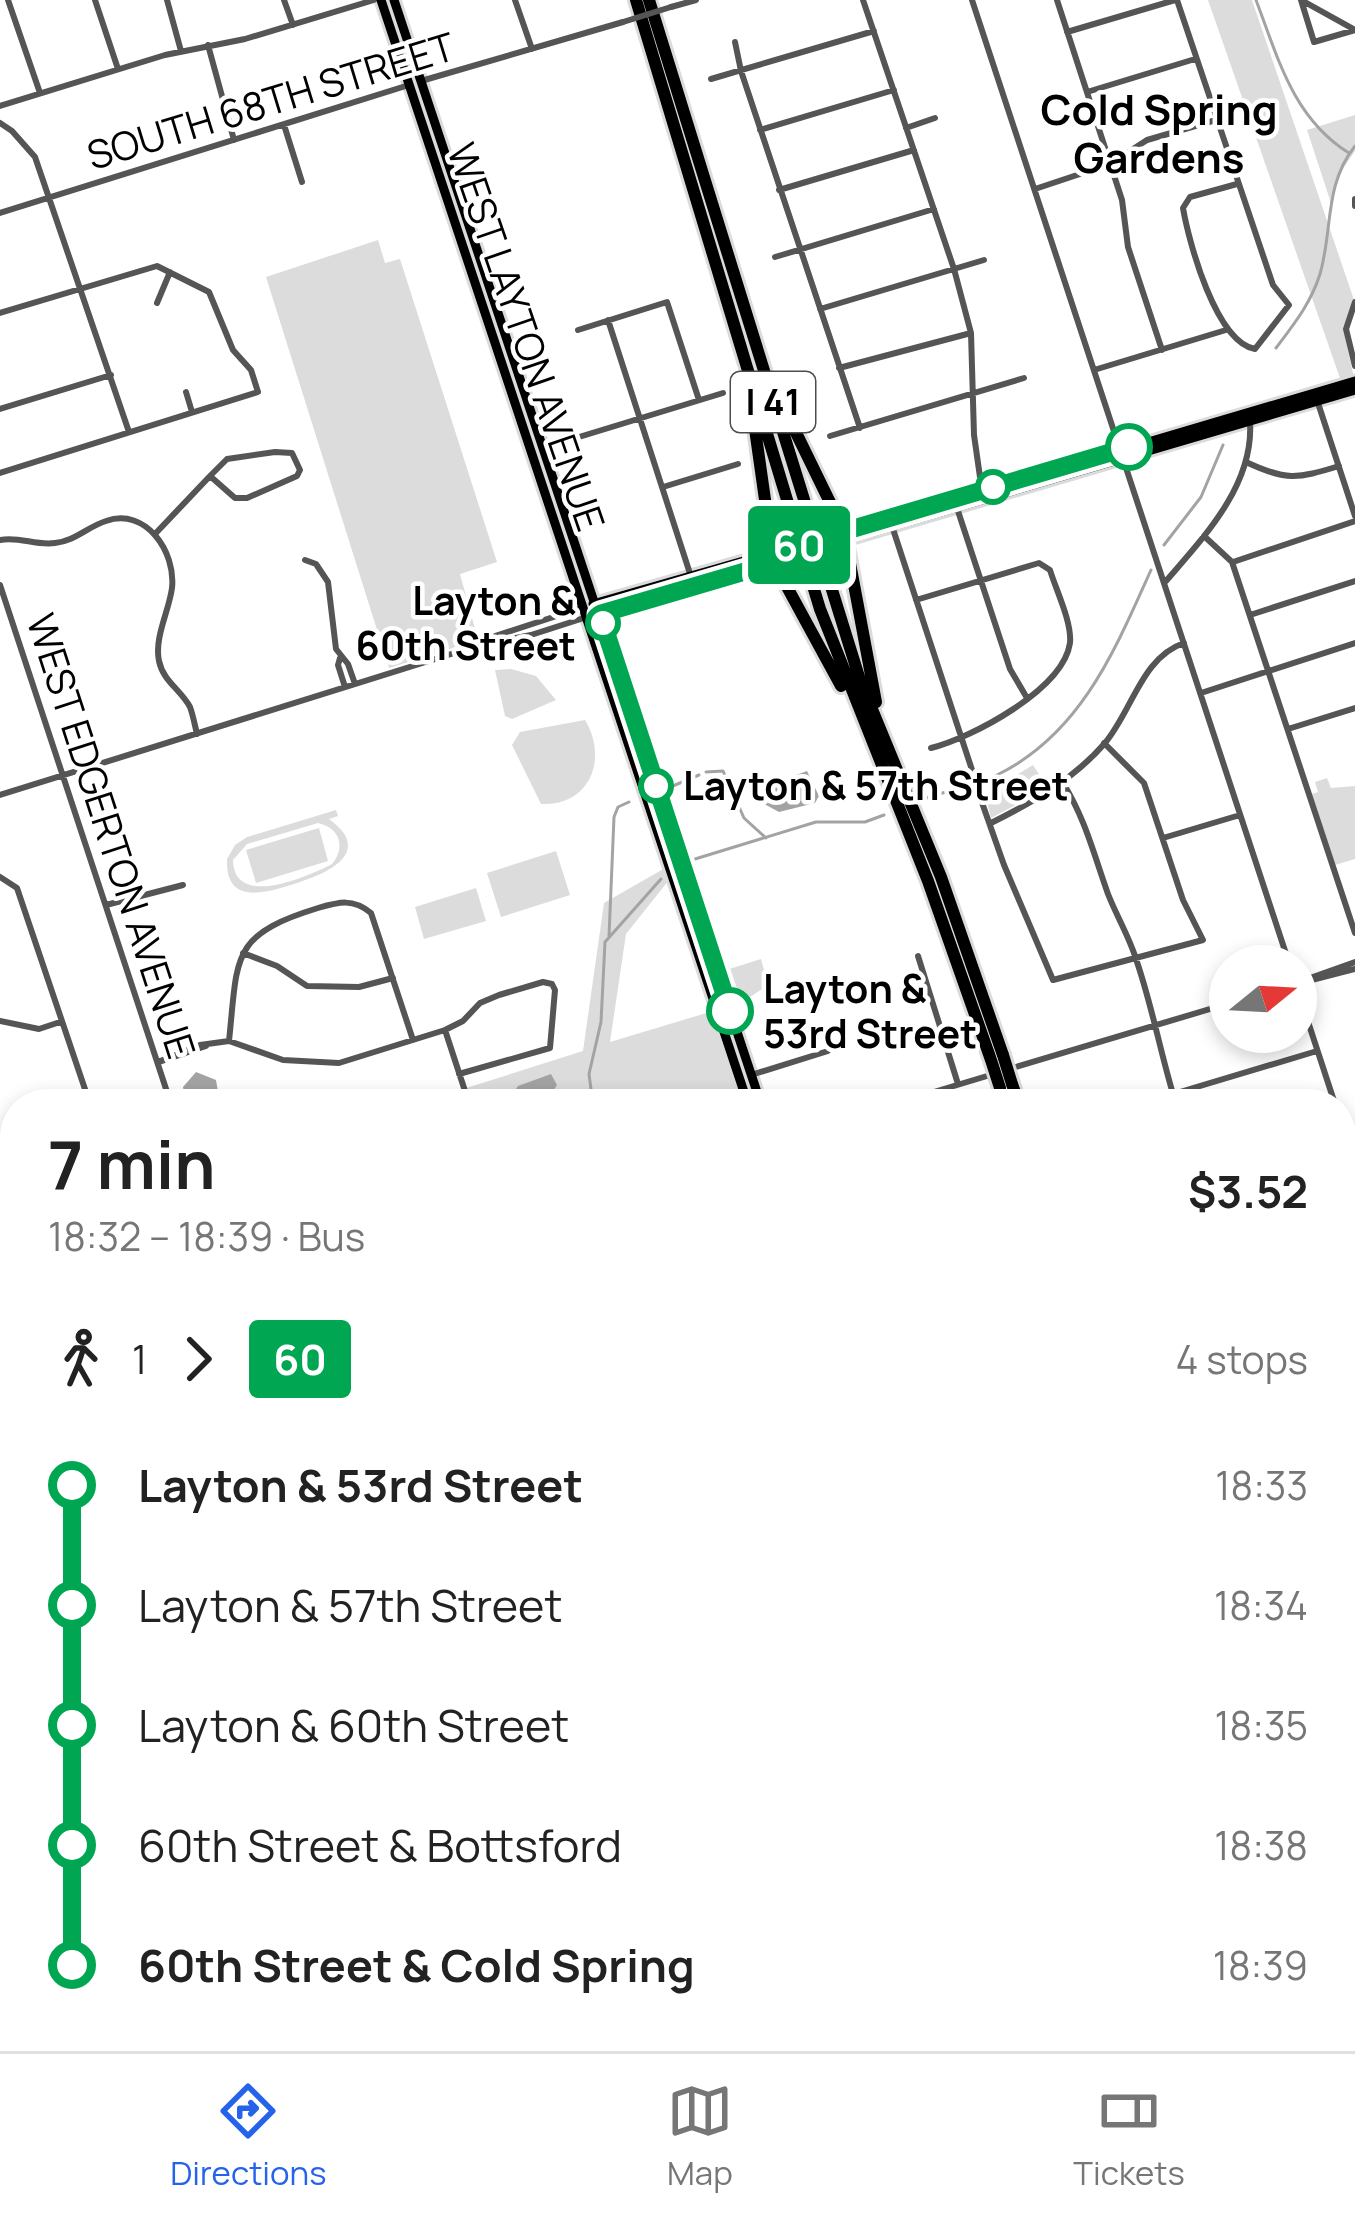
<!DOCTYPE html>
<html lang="en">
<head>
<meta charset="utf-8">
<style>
	body { margin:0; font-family:Manrope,sans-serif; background:#f2f2f2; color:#222; height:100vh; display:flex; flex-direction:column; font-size:45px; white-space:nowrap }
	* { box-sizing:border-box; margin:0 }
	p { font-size:39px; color:#767676 }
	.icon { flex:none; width:66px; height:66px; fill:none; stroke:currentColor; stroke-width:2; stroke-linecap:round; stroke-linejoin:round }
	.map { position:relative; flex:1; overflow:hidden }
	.sheet { position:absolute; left:0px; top:1089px; width:1356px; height:963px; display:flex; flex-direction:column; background:#fff; border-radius:48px 48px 0 0; box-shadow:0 6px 18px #0003 }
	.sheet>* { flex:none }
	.badge { padding:0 24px; border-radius:9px; font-size:42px; line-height:78px }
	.needle { width:78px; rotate:72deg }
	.tools { position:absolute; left:1209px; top:945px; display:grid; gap:24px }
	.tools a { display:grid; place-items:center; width:108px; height:108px; border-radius:50%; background:#fff; box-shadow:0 6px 18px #0003; font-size:60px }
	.map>.badge { position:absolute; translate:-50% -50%; box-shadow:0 0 0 6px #fff }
	.legs { display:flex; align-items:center; gap:18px; height:132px; padding:0 48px; font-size:39px }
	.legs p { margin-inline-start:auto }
	.head { display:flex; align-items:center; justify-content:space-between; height:204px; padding:0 48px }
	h1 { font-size:66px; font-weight:700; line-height:90px }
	ul { padding:0 48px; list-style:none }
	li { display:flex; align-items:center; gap:42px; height:120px; font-size:45px }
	li i { display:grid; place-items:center; width:18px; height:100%; margin:0 15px; background:currentColor }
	li i::after { content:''; width:30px; height:30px; margin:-15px; border:9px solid; border-radius:50%; background:#fff }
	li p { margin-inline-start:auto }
	li:first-child i { background:linear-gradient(#0000 50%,currentColor 0) }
	li:last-child i { background:linear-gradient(currentColor 50%,#0000 0) }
	.dock { display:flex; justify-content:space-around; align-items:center; height:168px; border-top:3px solid #e0e0e0; background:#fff; font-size:33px; color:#767676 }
	.dock a { display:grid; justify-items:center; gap:6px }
	.dock .selected { color:#2563eb }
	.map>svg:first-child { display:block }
	.green { fill:#dcdcdc; fill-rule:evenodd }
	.water { fill:#a3a3a3 }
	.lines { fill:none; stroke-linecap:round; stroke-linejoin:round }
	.stream { stroke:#a3a3a3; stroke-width:3 }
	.major-casing { stroke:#dbdbdb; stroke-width:15 }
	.highway-casing { stroke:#dbdbdb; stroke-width:18 }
	.minor { stroke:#555; stroke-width:6 }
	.major { stroke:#000; stroke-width:9 }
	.highway { stroke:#000; stroke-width:12 }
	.major-bridge-casing { stroke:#dbdbdb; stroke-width:15; stroke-linecap:butt }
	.highway-bridge-casing { stroke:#dbdbdb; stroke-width:18; stroke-linecap:butt }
	.minor-bridge { stroke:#555; stroke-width:6 }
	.major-bridge { stroke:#000; stroke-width:9 }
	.highway-bridge { stroke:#000; stroke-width:12 }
	.line-1-casing { stroke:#fff; stroke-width:27 }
	.line-1 { stroke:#00a651; stroke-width:18 }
	.stop-1-dot { fill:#fff; stroke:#00a651; stroke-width:6 }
	.labels { text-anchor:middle; stroke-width:9; stroke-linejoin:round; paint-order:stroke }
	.shield { fill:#fff; stroke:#4c4c4c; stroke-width:3 }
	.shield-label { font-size:36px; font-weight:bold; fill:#000 }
	.street-label { font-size:39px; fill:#000; stroke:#fff }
	.stop-label { font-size:39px; font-weight:bold; fill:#000; stroke:#fff; text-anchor:start }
	.neighbourhood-label { font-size:42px; font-weight:bold; fill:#000; stroke:#fff }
</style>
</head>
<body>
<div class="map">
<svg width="1355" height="2051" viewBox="0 0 1355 2051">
	<rect width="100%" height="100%" fill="#fff"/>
	<!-- green -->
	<path class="green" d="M1208 0H1252L1354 300 1343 328 1354 378 1341 381Z
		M1355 115V151L1342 170 1331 203 1307 130Z
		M378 240 385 263 400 259 497 562 460 574 478 640 389 668 266 277Z
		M511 669 536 676 556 700 512 719 505 716 495 670Z
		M585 720C608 758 591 806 541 804L512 745 520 732Z
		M1033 765 1048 788 991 818 985 794Z
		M1327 778 1331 788 1355 786V859L1335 865 1312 794 1318 792 1315 782Z
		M336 810 338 816 329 819C373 851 331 872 300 882 271 891 225 909 227 859L235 845 247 837ZM318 823C340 828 346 847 332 864 307 877 234 909 233 860L247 844Z
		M319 828 328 861 256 883 246 850Z
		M556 851 570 895 501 917 487 873Z
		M665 868 669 880 626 934 610 1042 713 1011 743 1104H465L460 1090 583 1051 604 903Z
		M476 888 486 921 424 939 415 907Z
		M761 959 768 985 750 997 748 1012 738 1016 723 971Z"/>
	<!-- water -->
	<path class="water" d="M807 771 819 796 815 803 779 812 759 801 756 790Z
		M196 1072 216 1080 220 1104H186L183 1087Z
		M551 1074 557 1085 545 1104H506L518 1086Z"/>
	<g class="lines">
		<!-- stream -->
		<path class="stream" d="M1256 0C1278 58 1293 118 1349 153
			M1276 348C1294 324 1311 303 1320 274 1333 229 1324 185 1355 146
			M1164 545 1201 497 1223 445
			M706 772 723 771 744 818 766 838
			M668 788 699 775
			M926 798C950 790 974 786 997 775 1081 734 1115 650 1151 570
			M695 859 816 822H865L884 815
			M609 936 614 817 618 807 629 802
			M582 1104 592 1097 589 1074 601 1022 605 942 661 879"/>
		<defs>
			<path id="major" d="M381 0 748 1104
				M394 0 761 1104
				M830 536 1355 381
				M832 544 1355 390
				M593 604 789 548
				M599 614 792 556
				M0 1251 15 1258
				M0 1263 15 1269
				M1341 1554 1355 1550
				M1341 1670 1355 1677
				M1341 1684 1355 1691
				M1050 2037 1054 2051
				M1063 2037 1068 2051"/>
			<path id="highway" d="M636 0 820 609 928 881 991 1060
				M649 0 860 680 941 877 1003 1055
				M751 401 774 563 841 686
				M782 404 844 531 876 702
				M1012 1084 1019 1104
				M1224 2037 1233 2051
				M1251 2037 1257 2051"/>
		</defs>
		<!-- major casing -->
		<use href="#major" class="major-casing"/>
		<!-- highway casing -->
		<use href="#highway" class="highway-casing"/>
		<!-- minor -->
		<path class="minor" d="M8 0 40 93
			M95 0 118 69
			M167 0 181 51
			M284 0 293 25
			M515 0 532 49
			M863 0 954 269 971 333 974 435 982 491
			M972 0 1290 966
			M1057 0 1122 200 1128 247 1162 350
			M1177 0 1273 285 1289 305 1255 349C1216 342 1189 243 1183 208L1190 197 1237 184
			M1301 0 1314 42 1355 30
			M1301 0 1355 30
			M671 7 696 0
			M1067 32 1175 0
			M735 42 741 71 860 428
			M208 45 234 140
			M711 79 874 31
			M421 81 623 22
			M1087 92 1195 59
			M0 106 165 55 245 39 374 0
			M0 123 12 131 35 157 129 432
			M284 125 302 182
			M906 128 935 118
			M760 130 894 90
			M1035 189 1110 164 1147 140 1216 120
			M779 190 914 150
			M1355 199V206
			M0 213 409 85
			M775 257 934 209
			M1355 302 1346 329 1355 366
			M157 303 170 272
			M820 309 984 260
			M0 313 157 266 209 292 233 350 251 370 258 392 0 473
			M608 320 694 586
			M578 330 667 302 699 400
			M839 368 971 333
			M1094 370 1226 330
			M186 392 192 412
			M1317 400 1355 516
			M0 409 111 375
			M830 436 1024 378
			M543 448 723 393
			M275 452 292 453 300 470 297 476 247 498H235L210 476 227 459Z
			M1246 462C1286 481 1297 479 1339 466
			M663 487 738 464
			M956 505 1010 669 1027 698
			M891 523 974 776
			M155 534 210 476
			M1204 536 1232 562 1355 933
			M0 540C19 536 36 546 55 543 75 541 87 527 106 521 146 507 176 552 172 588 169 611 154 638 159 661 163 681 181 690 190 707 193 715 195 726 197 734
			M305 560 316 564 328 582 336 649 348 664 355 684
			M1233 562 1355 521
			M1166 581C1204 537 1254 485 1250 422
			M0 585 171 1104
			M916 600 1039 563 1050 570C1056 590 1072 622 1070 643 1063 690 971 738 931 748
			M1250 615 1355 581
			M482 645 489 638 584 607
			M340 658 338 665 345 687
			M1201 693 1355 643
			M1288 729 1355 708
			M1063 783C1085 818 1094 855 1108 894 1117 917 1130 938 1137 962 1153 1009 1161 1056 1176 1104
			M0 795 480 645 531 635 587 617
			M980 797 1004 865 1053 980 1203 940 1183 900 1144 783 1104 743
			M991 823C1033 802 1073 780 1105 743 1132 711 1142 657 1184 643
			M1163 838 1240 815
			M0 877 17 888 90 1104
			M106 905 183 885
			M243 953 277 966 307 986 359 987 393 978
			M918 956 958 1084
			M1296 983 1355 962
			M1300 983 1355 969
			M1296 985 1335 1104
			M0 1021 39 1029 60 1022
			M445 1030 465 1091
			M229 1041C238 956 230 935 318 908 339 902 353 898 371 913L413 1040
			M158 1062 200 1045 229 1041 283 1060 339 1063 445 1030 463 1021 480 1003 499 995 543 982 552 984 555 990 550 1048 459 1074
			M159 1062 206 1046
			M1009 1069 1230 1003
			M751 1075 828 1051
			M894 1104 997 1073
			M1140 1104 1317 1051
			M1341 1123 1355 1165
			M1341 1189 1355 1184
			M1341 1261 1355 1257
			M1341 1335 1355 1331
			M0 1381 15 1376
			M1341 1407 1355 1403
			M0 1480 15 1476
			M0 1589 15 1576
			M0 1646 15 1690
			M0 1678 15 1674
			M0 1775 15 1771
			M0 1841 9 1869 15 1874
			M0 1966 15 1961
			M1341 2024 1355 2023
			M260 2037 289 2051
			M474 2037 479 2051
			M1301 2037 1305 2051
			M727 2040 733 2051
			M295 2051 301 2037
			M798 2051V2037"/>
		<!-- major -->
		<use href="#major" class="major"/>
		<!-- highway -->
		<use href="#highway" class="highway"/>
		<defs>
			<path id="major-bridge" d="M789 548 830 536
				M792 556 832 544"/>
			<path id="highway-bridge" d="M1003 1055 1012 1084
				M991 1060 1000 1088"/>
		</defs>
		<!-- major-bridge casing -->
		<use href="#major-bridge" class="major-bridge-casing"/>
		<!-- highway-bridge casing -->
		<use href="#highway-bridge" class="highway-bridge-casing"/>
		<!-- minor-bridge -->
		<path class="minor-bridge" d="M623 22 671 7"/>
		<!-- major-bridge -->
		<use href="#major-bridge" class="major-bridge"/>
		<!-- highway-bridge -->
		<use href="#highway-bridge" class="highway-bridge"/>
	</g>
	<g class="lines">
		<defs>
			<path id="line-1" d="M730 1011 600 614 774 563 771 553 1129 447"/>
		</defs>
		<!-- line-1 casing -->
		<use href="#line-1" class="line-1-casing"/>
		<!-- line-1 -->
		<use href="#line-1" class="line-1"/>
	</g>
	<!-- markers -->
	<g class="stop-1-dot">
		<circle cx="1129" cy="447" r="21"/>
		<circle cx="993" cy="487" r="15"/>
		<circle cx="603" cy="623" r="15"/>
		<circle cx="656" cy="786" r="15"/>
		<circle cx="730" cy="1011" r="21"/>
	</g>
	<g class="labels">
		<!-- shield labels -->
		<rect class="shield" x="731" y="372" width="84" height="60" rx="9"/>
		<g class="shield-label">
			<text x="773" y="415">I 41</text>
		</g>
		<!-- street labels -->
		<g class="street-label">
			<text transform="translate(271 101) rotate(-17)" y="14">SOUTH 68TH STREET</text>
			<text transform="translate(526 337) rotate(71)" y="14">WEST LAYTON AVENUE</text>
			<text transform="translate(111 836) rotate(72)" y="14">WEST EDGERTON AVENUE</text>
		</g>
		<!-- stop labels -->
		<g class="stop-label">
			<text x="576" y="615" text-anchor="end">Layton &amp;<tspan x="576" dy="45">60th Street</tspan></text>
			<text x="683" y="800">Layton &amp; 57th Street</text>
			<text x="763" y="1003">Layton &amp;<tspan x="763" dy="45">53rd Street</tspan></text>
		</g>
		<!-- neighbourhood labels -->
		<g class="neighbourhood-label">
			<text x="1159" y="125">Cold Spring<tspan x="1159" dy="48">Gardens</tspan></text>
		</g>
	</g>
</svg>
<div class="tools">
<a><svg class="needle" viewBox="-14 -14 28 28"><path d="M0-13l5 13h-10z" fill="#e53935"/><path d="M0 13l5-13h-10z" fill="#767676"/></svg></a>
</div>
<b class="badge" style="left:799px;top:545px;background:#00a651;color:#fff">60</b>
<section class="sheet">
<div class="head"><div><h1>7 min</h1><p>18:32 – 18:39 · Bus</p></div><b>$3.52</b></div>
<div class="legs"><svg class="icon" aria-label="walk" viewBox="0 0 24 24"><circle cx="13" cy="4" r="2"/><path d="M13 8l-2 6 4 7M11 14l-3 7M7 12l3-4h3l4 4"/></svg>1<svg class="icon" aria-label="forward" viewBox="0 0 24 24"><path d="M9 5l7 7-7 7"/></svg><b class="badge" style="background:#00a651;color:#fff">60</b><p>4 stops</p></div>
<ul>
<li><i style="color:#00a651"></i><b>Layton &amp; 53rd Street</b><p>18:33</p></li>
<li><i style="color:#00a651"></i><span>Layton &amp; 57th Street</span><p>18:34</p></li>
<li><i style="color:#00a651"></i><span>Layton &amp; 60th Street</span><p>18:35</p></li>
<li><i style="color:#00a651"></i><span>60th Street &amp; Bottsford</span><p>18:38</p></li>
<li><i style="color:#00a651"></i><b>60th Street &amp; Cold Spring</b><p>18:39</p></li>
</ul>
</section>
</div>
<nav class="dock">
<a class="selected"><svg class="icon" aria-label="directions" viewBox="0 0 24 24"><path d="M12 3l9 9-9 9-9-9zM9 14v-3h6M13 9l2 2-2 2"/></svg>Directions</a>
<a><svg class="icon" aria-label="map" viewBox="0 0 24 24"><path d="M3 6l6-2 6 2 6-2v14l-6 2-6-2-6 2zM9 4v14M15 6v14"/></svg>Map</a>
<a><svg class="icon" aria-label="tickets" viewBox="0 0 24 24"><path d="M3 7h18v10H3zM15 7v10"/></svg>Tickets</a>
</nav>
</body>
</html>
